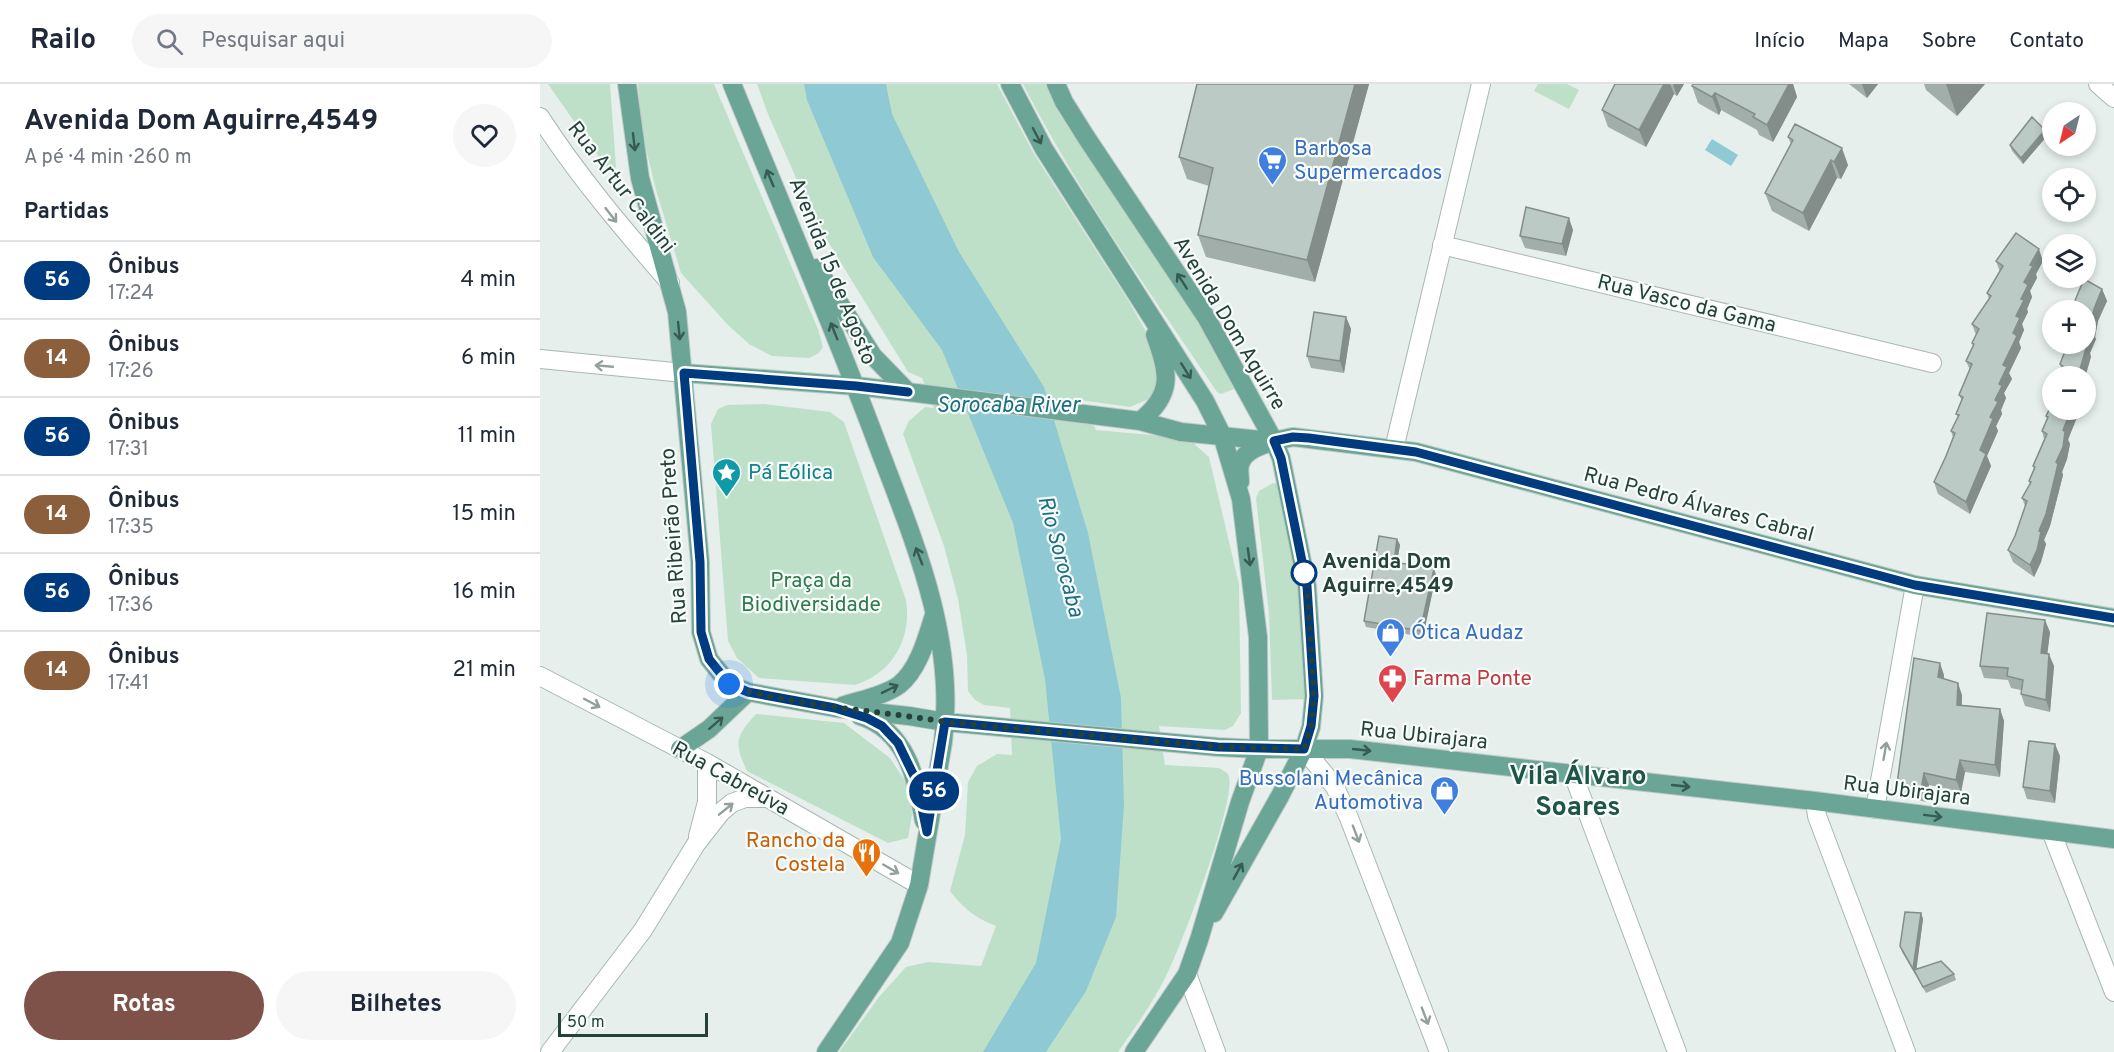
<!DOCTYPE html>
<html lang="pt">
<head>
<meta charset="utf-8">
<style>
	body { margin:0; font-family:Overpass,sans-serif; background:#f6f6f7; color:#1f2937; height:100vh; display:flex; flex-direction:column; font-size:22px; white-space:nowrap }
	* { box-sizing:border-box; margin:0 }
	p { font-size:20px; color:#747a83 }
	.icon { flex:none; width:33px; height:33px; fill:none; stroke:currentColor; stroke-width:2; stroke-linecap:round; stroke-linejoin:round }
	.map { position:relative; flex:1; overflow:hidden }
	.sheet { display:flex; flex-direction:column; background:#fff; width:540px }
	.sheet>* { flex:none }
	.badge { padding:0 12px; border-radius:20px; font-size:21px; line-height:39px }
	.needle { width:39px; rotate:215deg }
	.fabs { position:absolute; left:1502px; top:18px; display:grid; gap:12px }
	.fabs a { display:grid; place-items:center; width:54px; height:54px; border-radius:50%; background:#fff; box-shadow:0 3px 9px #0003; font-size:30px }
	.scale { position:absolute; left:18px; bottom:15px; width:150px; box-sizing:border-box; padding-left:6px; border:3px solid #24423a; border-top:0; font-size:16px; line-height:21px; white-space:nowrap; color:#24423a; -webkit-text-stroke:4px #f7fbf9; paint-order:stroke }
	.you { position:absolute; width:30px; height:30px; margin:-15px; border:4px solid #fff; border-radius:50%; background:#1a73e8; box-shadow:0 0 0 9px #1a73e833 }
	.map>.badge { position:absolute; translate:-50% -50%; box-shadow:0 0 0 3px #fff }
	h2 { padding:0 24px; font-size:22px; line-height:54px }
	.round { display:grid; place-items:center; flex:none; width:63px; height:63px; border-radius:32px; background:#f6f6f7 }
	.headline { display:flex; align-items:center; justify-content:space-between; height:102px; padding:0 24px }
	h1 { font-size:28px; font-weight:700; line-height:45px }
	.primary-button { display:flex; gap:12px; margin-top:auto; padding:12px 24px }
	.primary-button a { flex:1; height:69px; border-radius:36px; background:#7f5249; color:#fff; font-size:24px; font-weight:700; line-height:69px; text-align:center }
	.primary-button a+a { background:#f6f6f7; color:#1f2937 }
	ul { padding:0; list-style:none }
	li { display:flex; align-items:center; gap:18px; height:78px; padding:0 24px; border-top:2px solid #e0e1e3 }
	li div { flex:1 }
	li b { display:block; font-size:22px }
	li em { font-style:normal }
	li .badge { min-width:66px; font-weight:700; text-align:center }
	header { display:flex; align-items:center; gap:36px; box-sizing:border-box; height:84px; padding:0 30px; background:#fff; border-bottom:2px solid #e0e1e3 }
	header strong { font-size:28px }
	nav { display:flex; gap:33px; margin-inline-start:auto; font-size:21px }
	.search { width:420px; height:54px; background:#f6f6f7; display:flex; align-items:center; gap:15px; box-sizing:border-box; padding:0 21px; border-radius:33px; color:#747a83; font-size:22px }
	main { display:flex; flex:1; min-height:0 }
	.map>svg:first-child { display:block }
	.green { fill:#bfe0c8 }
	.water { fill:#8ec9d4 }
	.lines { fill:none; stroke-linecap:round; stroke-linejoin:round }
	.minor-casing { stroke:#a8b8b2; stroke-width:20 }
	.major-casing { stroke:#c2cac8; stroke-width:20 }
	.minor { stroke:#fff; stroke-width:18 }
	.major { stroke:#6aa596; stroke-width:18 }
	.wall { fill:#a1aea9 }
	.shaded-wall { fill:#838d89 }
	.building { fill:#bbcac4; stroke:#838d89; stroke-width:1.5 }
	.oneway { stroke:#365b51 }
	.oneway2 { stroke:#92a09c }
	.line-casing { stroke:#fff; stroke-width:14 }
	.line { stroke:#003b80; stroke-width:9 }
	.walk { stroke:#24423a; stroke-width:6; stroke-dasharray:0 10.8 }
	.stop-dot { fill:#fff; stroke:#003b80; stroke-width:3 }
	.labels { text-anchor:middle; stroke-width:4.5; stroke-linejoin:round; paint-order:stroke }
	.shop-label { font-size:21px; fill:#366cbe; stroke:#f7fbf9; text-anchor:start }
	.street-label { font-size:21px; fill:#24423a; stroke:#f7fbf9 }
	.culture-label { font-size:21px; fill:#0d838f; stroke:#f7fbf9; text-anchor:start }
	.stop-label { font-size:21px; font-weight:bold; fill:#24423a; stroke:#f7fbf9; text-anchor:start }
	.park-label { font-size:21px; fill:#2d7a4b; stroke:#f7fbf9 }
	.health-label { font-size:21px; fill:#be3a42; stroke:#f7fbf9; text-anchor:start }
	.food-label { font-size:21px; fill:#c56008; stroke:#f7fbf9; text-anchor:end }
	.water-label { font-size:22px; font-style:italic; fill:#1c6f80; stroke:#f7fbf9 }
	.district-label { font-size:27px; font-weight:bold; fill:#1f5548; stroke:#f7fbf9 }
</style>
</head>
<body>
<header>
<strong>Railo</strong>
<div class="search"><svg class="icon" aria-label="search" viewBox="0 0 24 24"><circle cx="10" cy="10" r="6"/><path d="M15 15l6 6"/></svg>Pesquisar aqui</div>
<nav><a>Início</a><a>Mapa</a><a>Sobre</a><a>Contato</a></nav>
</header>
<main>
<section class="sheet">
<div class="headline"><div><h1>Avenida Dom Aguirre,4549</h1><p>A pé · 4 min · 260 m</p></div><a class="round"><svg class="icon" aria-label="heart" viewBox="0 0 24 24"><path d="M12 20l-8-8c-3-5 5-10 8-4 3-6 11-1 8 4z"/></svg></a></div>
<h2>Partidas</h2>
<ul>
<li><span class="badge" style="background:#003b80;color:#fff">56</span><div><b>Ônibus</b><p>17:24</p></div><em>4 min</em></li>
<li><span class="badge" style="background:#8b5e3c;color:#fff">14</span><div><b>Ônibus</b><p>17:26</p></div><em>6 min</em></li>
<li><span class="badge" style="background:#003b80;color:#fff">56</span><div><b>Ônibus</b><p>17:31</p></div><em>11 min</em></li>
<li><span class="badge" style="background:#8b5e3c;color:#fff">14</span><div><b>Ônibus</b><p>17:35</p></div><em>15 min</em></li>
<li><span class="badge" style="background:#003b80;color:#fff">56</span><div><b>Ônibus</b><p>17:36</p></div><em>16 min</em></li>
<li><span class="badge" style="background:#8b5e3c;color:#fff">14</span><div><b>Ônibus</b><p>17:41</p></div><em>21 min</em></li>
</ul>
<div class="primary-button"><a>Rotas</a><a>Bilhetes</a></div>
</section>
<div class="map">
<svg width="1574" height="968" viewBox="0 0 1574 968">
	<rect width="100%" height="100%" fill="#e6efeb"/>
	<!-- green -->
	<path class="green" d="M8 0H70L76 83 73 89H70Z
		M98 0H174L278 245 283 263 279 269 269 274 232 272 209 260 188 241 141 189 116 106 101 45Z
		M217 0H457L494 70 588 216 608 251 617 282V303L611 314 590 323 540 316 556 346 622 352 651 357 669 373 699 500 701 629 693 642 685 646 619 642 625 681 679 684C682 686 688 688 689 693 696 717 640 867 625 894 612 920 595 944 578 968H299L339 913 366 883 388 878 441 882 456 842C434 833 424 825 410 807L425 751 428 698 437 682 457 670 472 671 470 624 444 621 435 616 428 607 427 571 418 515 404 462 363 350 369 337 385 323 394 324 382 294 368 288 274 135 228 30Z
		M483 0H506L518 28 651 226 693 302 694 305 681 310 677 308C609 207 538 108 483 0Z
		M998 0H1027L1039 6 1029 25 994 7Z
		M224 320 290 328 304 338 366 516C372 554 353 589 315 601L219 594 197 574 188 557 171 340 178 325 187 321Z
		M733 399 739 400 757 492 764 550 766 615 732 616 729 530 716 414 719 407Z
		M216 630 304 639 350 674 369 703 372 731 368 754 348 759 207 687C194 659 195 653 216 630Z"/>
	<!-- water -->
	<path class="water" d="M264 0H346L352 30 419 168 504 303 548 449 581 614 584 721 576 833 546 907 506 968H443L496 879 521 755 505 595 473 439 402 266 333 173 267 16Z
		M1172 55 1198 71 1191 82 1165 66Z"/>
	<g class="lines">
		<defs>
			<path id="minor" d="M1558 0 1574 14
				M0 33C38 92 84 146 130 199
				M902 161 1392 279
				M0 275 144 289
				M854 365 941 0
				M0 592 167 679 379 801
				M764 665 795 703 809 734 899 968
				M1033 690 1137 968
				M1275 717 1277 732 1366 968
				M1335 725 1375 501
				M1511 747 1574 908
				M158 752 167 718V679
				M647 890 676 968
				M10 968 103 846 156 760 181 728 192 719 205 714H228"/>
			<path id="major" d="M87 0 100 94 137 228 160 478 161 548 169 575 189 600 208 608 295 624 369 632 405 638 678 663 719 665H810L1275 717 1574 755
				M192 0C239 115 288 230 332 346 369 446 417 548 403 658L379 801 360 859 286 968
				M470 0 504 65 665 317 682 351 701 415 718 553 719 665 700 718 659 856 647 890 594 968
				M516 0 524 18 546 53 666 233 734 357 741 374 767 502 774 612 771 643 764 665 740 712 674 829
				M277 184 333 272 368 308
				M144 289 316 302 376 309 600 337 641 348 731 357
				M600 337C634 310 629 288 615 251
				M700 398C700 391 698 384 701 378 707 362 738 356 753 353L876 368 1375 501 1574 534
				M302 622C320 616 344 612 359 601 379 585 387 553 394 531
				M320 632C367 647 376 694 384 737
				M140 665 169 645 208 608"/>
		</defs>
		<!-- minor casing -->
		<use href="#minor" class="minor-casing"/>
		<!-- major casing -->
		<use href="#major" class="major-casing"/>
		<!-- minor -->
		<use href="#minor" class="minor"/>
		<!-- major -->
		<use href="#major" class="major"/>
	</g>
	<!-- wall -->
	<path class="wall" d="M829 0 775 198 666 173 658 151 669 102 647 95 639 73Z
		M1075 0H1144L1137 12 1134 10 1106 63 1068 43 1062 26Z
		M1153 0H1253L1257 13 1233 58 1219 51 1217 46 1181 26 1179 31 1158 19 1152 2Z
		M1309 0H1338L1327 14Z
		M1384 0H1445L1417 32 1386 6Z
		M1505 46 1507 52 1483 80 1472 67 1470 61Z
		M1248 53 1308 81 1301 95 1297 94 1269 147 1232 127 1225 109 1251 60Z
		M1033 146 1026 172 985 164 980 152Z
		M1456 177H1503L1496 190 1497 194 1490 207 1492 213 1487 225 1488 228 1482 240 1484 246 1479 258 1481 264 1469 289 1472 295 1464 309 1466 314 1461 326 1462 330 1456 342 1458 347 1447 372 1451 382 1430 430 1398 410 1394 398 1406 372 1413 353 1411 347 1418 333 1416 330 1422 317 1419 311 1430 286 1426 277 1433 263 1432 259 1436 251 1432 240 1449 215 1447 209 1460 188Z
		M1562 205 1567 217 1558 237 1555 253 1556 255 1550 269 1551 273 1522 288 1520 280 1526 266 1523 260Z
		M806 233 811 245 804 289 771 284 767 272Z
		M1512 320 1530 360 1527 375 1522 388 1523 391 1510 442 1504 456 1506 460 1501 478 1494 493 1473 478 1468 466 1475 452 1485 422 1482 414 1490 400 1489 397 1494 385 1493 382 1504 355 1502 347 1507 335 1506 332Z
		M857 455 860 461 857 478 894 485 896 491 883 553 826 543 824 537Z
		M1510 548 1507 570 1514 582 1510 628 1485 622 1481 610V606L1471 604 1468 596 1444 594 1440 582Z
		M1404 591V595L1422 611V621L1460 625 1464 637 1460 693 1425 688 1421 708 1389 701 1386 718 1361 712 1357 700Z
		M1520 672 1515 719 1487 715 1483 703Z
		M1381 829 1383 835 1376 885 1414 890 1416 896 1386 909 1362 868 1360 862Z"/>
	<!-- shaded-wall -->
	<path class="shaded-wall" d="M815 0H829L775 198 767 176Z
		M1124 0H1130L1134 10 1106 63 1099 46Z
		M1133 0H1144L1137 12Z
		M1249 0H1253L1257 13 1233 58 1227 41Z
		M1322 0H1338L1327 14Z
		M1406 0H1445L1417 32Z
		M1175 9 1181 26 1179 31 1172 13Z
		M1505 46 1507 52 1483 80 1481 74Z
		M1302 64 1308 81 1301 95 1294 78Z
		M1291 76 1297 94 1269 147 1263 129Z
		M1029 134 1033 146 1026 172 1022 160Z
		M1499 165 1503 177 1496 190 1497 194 1490 207 1492 213 1487 225 1488 228 1482 240 1484 246 1479 258 1481 264 1469 289 1472 295 1464 309 1466 314 1461 326 1462 330 1456 342 1458 347 1447 372 1451 382 1430 430 1426 418 1455 316 1463 281 1473 249 1476 232 1481 215 1484 198 1490 181Z
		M1562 205 1567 217 1558 237 1555 253 1556 255 1550 269 1551 273 1545 294V292H1538L1545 260 1554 225Z
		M806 233 811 245 804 289 800 277Z
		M1531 326H1540L1528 356 1530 360 1527 375 1522 388 1523 391 1510 442 1504 456 1506 460 1501 478 1494 493 1490 481 1516 378 1523 346Z
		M857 455 860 461 856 484 854 478Z
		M894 485 896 491 883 553 880 547Z
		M1505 536 1510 548 1506 581 1501 569Z
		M1509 570 1514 582 1510 628 1506 616Z
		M1400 579 1404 591 1402 605 1398 593Z
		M1418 599 1422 611 1421 633 1417 621Z
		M1460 625 1464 637 1460 693 1455 681Z
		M1515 660 1520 672 1515 719 1510 707Z
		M1420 676 1425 688 1421 708 1416 696Z
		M1384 689 1389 701 1386 718 1381 706Z
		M1381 829 1383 835 1376 889 1374 886 1375 891 1373 885Z"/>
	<!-- building -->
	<path class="building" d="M657 0H815L767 176 658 151 673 84 639 73Z
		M1075 0H1124L1099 46 1062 26Z
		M1153 0H1249L1227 41 1213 33 1215 30 1175 9 1172 13 1152 2Z
		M1492 33 1505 46 1481 74 1470 61Z
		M1255 40 1302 64 1294 78 1291 76 1263 129 1225 109 1253 56 1248 53Z
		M986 123 1029 134 1022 160 980 152Z
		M1476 149 1499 165 1490 181 1493 182 1484 198 1488 201 1481 215 1484 216 1476 232 1480 234 1473 249 1477 252 1463 281 1467 283 1459 300 1462 302 1455 316 1458 318 1450 333 1453 335 1440 366 1446 370 1426 418 1394 398 1406 372 1415 349 1411 347 1419 331 1416 330 1423 313 1419 311 1432 280 1426 277 1434 260 1432 259 1439 245 1432 240 1451 212 1447 209 1463 182 1456 177Z
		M1544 195 1562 205 1554 225 1550 243H1551L1545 259V226H1531Z
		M774 228 806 233 800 277 767 272Z
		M1524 260H1545L1547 261 1538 292H1521L1524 283 1520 280 1527 262Z
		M1512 320V326H1531L1523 346 1525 348 1523 363 1516 378 1518 380 1506 430 1499 447 1501 448 1497 466 1490 481 1468 466 1475 452 1487 417 1482 414 1491 398 1489 397 1495 383 1493 382 1507 350 1502 347 1508 333 1506 332Z
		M839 452 857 455 854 478 894 485 880 547 824 537Z
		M1447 529 1505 536 1501 569 1509 570 1506 616 1481 610 1483 596 1467 592 1468 584 1440 582Z
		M1374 574 1400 579 1398 593 1418 599 1417 621 1460 625 1455 681 1420 676 1416 696 1384 689 1381 706 1357 700Z
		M1489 657 1515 660 1510 707 1483 703Z
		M1365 828 1381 829 1373 885 1360 862Z
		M1401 877 1414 890 1383 903 1374 886Z"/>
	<!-- one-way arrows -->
	<defs><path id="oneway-shaft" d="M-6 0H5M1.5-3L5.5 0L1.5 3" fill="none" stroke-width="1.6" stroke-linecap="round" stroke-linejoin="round" transform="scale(1.5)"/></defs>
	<g class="oneway">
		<use href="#oneway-shaft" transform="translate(497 52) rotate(62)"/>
		<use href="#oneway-shaft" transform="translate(94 58) rotate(83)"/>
		<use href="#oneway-shaft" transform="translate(230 94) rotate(-113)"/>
		<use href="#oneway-shaft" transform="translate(642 197) rotate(-123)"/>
		<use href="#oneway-shaft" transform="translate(139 247) rotate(84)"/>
		<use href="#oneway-shaft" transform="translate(294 247) rotate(-112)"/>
		<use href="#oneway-shaft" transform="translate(646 287) rotate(58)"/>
		<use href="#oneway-shaft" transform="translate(379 472) rotate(-111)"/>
		<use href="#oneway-shaft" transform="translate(709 473) rotate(82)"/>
		<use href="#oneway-shaft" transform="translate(350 605) rotate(-26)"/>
		<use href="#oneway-shaft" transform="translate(176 639) rotate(-41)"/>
		<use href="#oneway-shaft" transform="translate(822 666) rotate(6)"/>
		<use href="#oneway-shaft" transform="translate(1141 702) rotate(6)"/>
		<use href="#oneway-shaft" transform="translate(1393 732) rotate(7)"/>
		<use href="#oneway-shaft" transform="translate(698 787) rotate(-61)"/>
	</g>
	<g class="oneway2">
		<use href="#oneway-shaft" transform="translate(71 131) rotate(52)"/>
		<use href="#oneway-shaft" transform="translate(64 282) rotate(-175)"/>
		<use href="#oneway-shaft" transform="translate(52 619) rotate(28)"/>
		<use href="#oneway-shaft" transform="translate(1345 667) rotate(-80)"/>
		<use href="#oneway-shaft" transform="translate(186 725) rotate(-39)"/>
		<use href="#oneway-shaft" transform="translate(816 750) rotate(69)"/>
		<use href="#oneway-shaft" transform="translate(351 785) rotate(30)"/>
		<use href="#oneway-shaft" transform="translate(885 932) rotate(69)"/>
	</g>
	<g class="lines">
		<defs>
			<path id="line" d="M368 308 316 302 144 289 160 478 161 548 169 575 189 600 208 608 295 624 327 634 342 642 358 659 376 696 387 748 405 638 678 663 764 665 771 642 774 612 767 502 741 374 734 357 753 353 769 354 876 368 1375 501 1574 534"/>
		</defs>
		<!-- line casing -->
		<use href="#line" class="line-casing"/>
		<!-- line -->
		<use href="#line" class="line"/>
		<!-- walk -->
		<path class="walk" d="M189 600C210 609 232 613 255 617 305 626 355 629 405 638L678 663 764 665 771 642 774 612 767 502 763 483 764 489"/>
	</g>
	<!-- icons -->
	<defs>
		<symbol id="supermarket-pin" viewBox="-11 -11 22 30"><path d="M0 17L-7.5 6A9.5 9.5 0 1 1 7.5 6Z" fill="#3f7fe0" stroke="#f7fbf9"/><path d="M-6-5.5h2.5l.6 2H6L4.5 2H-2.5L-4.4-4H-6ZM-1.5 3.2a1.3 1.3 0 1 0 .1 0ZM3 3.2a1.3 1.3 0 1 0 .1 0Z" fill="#fff"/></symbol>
		<symbol id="sight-pin" viewBox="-11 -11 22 30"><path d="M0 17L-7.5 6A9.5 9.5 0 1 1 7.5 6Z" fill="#0f9aa8" stroke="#f7fbf9"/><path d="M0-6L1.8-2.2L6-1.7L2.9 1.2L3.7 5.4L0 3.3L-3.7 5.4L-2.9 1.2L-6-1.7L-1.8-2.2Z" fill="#fff"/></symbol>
		<symbol id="shop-pin" viewBox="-11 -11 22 30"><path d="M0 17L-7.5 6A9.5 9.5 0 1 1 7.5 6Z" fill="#3f7fe0" stroke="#f7fbf9"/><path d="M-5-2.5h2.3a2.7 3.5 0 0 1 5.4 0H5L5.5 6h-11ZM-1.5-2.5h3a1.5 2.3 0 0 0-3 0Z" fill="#fff"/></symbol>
		<symbol id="pharmacy-pin" viewBox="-11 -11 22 30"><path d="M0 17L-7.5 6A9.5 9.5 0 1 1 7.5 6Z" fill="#e0444e" stroke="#f7fbf9"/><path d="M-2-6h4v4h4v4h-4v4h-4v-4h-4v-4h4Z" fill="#fff"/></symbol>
		<symbol id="restaurant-pin" viewBox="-11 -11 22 30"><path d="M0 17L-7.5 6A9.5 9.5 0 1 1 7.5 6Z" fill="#e8710a" stroke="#f7fbf9"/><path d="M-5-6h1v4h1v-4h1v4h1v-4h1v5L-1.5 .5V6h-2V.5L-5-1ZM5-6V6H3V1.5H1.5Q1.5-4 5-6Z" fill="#fff"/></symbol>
	</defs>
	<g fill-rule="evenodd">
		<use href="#supermarket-pin" x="716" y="60" width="33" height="45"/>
		<use href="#sight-pin" x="170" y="372" width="33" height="45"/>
		<use href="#shop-pin" x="834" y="532" width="33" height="45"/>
		<use href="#pharmacy-pin" x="836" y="578" width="33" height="45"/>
		<use href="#shop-pin" x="888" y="690" width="33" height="45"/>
		<use href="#restaurant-pin" x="310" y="752" width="33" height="45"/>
	</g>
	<!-- markers -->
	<circle class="stop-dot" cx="764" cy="489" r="12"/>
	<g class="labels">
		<!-- shop labels -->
		<g class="shop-label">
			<text x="754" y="71">Barbosa<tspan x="754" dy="24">Supermercados</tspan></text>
			<text x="871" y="555">Ótica Audaz</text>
			<text x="883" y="701" text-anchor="end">Bussolani Mecânica<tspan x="883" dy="24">Automotiva</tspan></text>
		</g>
		<!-- street labels -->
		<g class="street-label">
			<text transform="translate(82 103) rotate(52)" y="7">Rua Artur Caldini</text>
			<text transform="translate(293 187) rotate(68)" y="7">Avenida 15 de Agosto</text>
			<text transform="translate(1147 219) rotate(14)" y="7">Rua Vasco da Gama</text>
			<text transform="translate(690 239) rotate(59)" y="7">Avenida Dom Aguirre</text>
			<text transform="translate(1159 420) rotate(15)" y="7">Rua Pedro Álvares Cabral</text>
			<text transform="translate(133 452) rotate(-94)" y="7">Rua Ribeirão Preto</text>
			<text transform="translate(884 651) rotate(6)" y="7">Rua Ubirajara</text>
			<text transform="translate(191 694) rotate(29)" y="7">Rua Cabreúva</text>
			<text transform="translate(1367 706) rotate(7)" y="7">Rua Ubirajara</text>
		</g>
		<!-- culture labels -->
		<g class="culture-label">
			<text x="208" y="395">Pá Eólica</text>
		</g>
		<!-- stop labels -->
		<g class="stop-label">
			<text x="782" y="484">Avenida Dom<tspan x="782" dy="24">Aguirre,4549</tspan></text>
		</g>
		<!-- park labels -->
		<g class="park-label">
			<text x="271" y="503">Praça da<tspan x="271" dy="24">Biodiversidade</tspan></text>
		</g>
		<!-- health labels -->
		<g class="health-label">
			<text x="873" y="601">Farma Ponte</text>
		</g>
		<!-- food labels -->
		<g class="food-label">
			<text x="305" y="763">Rancho da<tspan x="305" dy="24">Costela</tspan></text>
		</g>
		<!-- water labels -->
		<g class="water-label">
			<text x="468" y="328">Sorocaba River</text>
			<text transform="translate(522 472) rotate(75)" y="8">Rio Sorocaba</text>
		</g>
		<!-- district labels -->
		<g class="district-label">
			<text x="1038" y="700">Vila Álvaro<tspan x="1038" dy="31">Soares</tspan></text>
		</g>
	</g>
</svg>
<div class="fabs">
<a><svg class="needle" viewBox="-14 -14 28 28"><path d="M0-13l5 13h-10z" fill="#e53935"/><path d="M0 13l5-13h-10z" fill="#747a83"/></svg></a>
<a><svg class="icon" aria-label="locate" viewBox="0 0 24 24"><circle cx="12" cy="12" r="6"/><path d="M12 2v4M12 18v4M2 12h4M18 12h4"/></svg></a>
<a><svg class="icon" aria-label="layers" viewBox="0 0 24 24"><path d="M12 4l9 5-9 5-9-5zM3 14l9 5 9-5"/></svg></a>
<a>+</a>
<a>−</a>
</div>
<div class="scale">50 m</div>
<div class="you" style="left:189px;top:600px"></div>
<b class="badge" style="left:394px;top:707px;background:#003b80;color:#fff">56</b>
</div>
</main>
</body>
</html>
